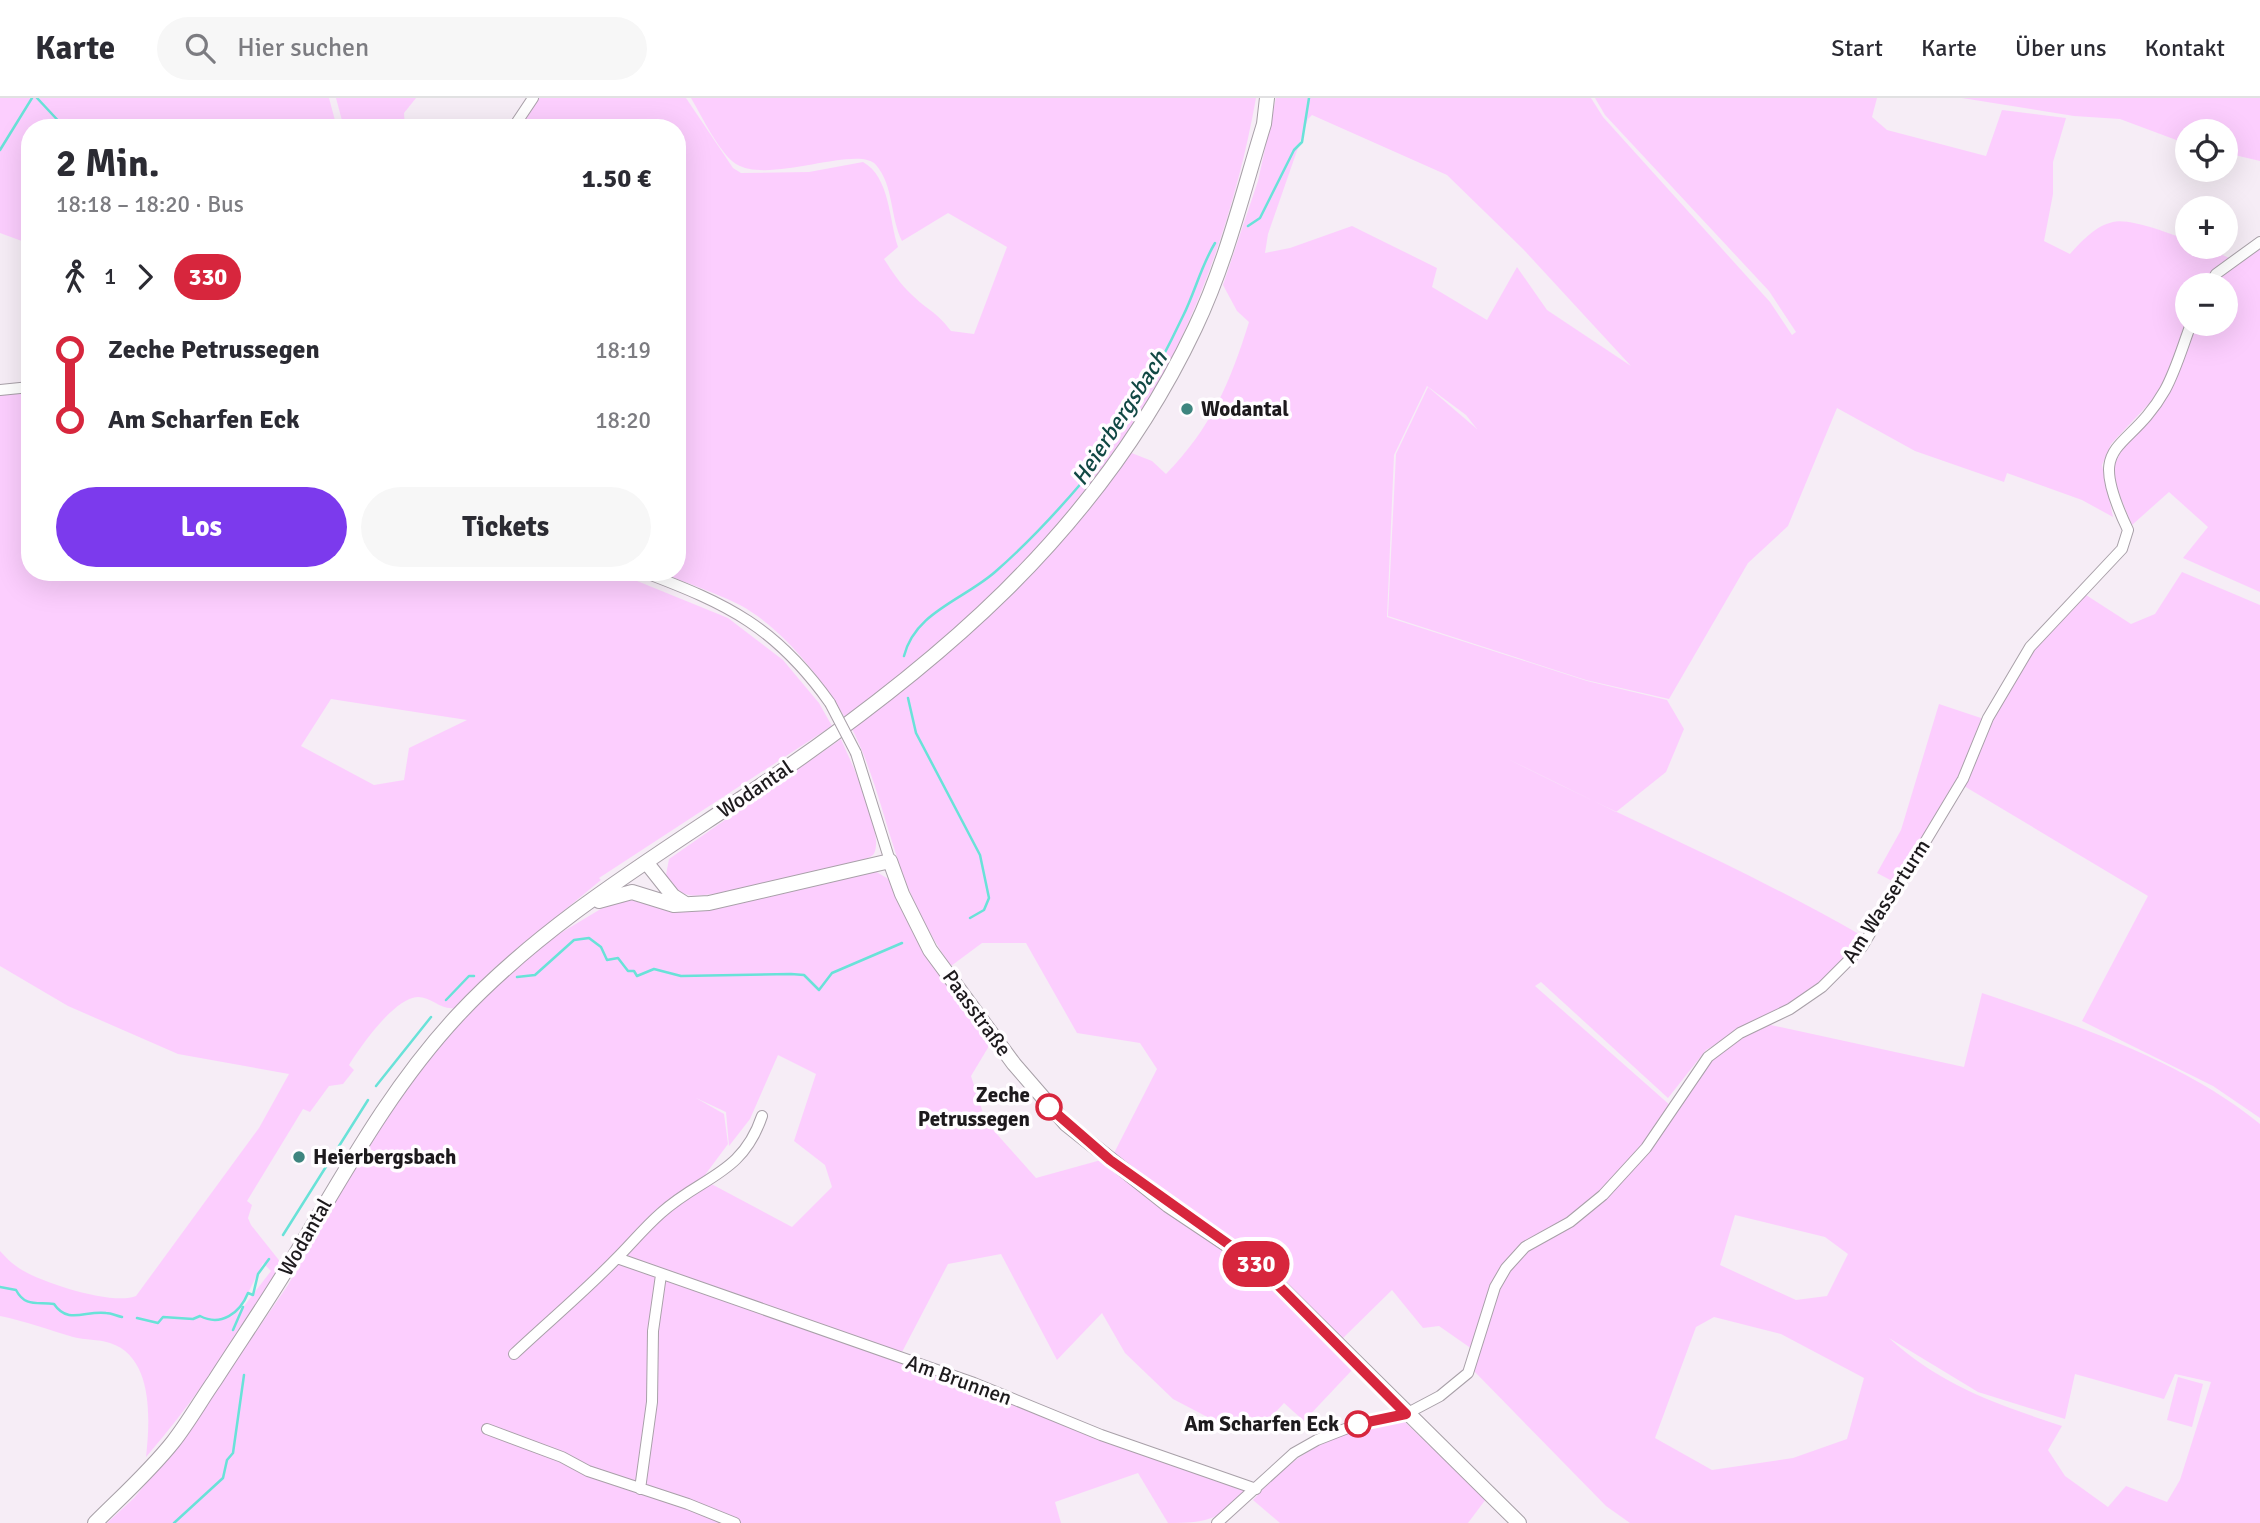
<!DOCTYPE html>
<html lang="de">
<head>
<meta charset="utf-8">
<style>
	body { margin:0; font-family:Signika,sans-serif; background:#f7f7f7; color:#2b2b33; height:100vh; display:flex; flex-direction:column; font-size:26px; white-space:nowrap }
	* { box-sizing:border-box; margin:0 }
	p { font-size:23px; color:#7c7c81 }
	.icon { flex:none; width:38px; height:38px; fill:none; stroke:currentColor; stroke-width:2; stroke-linecap:round; stroke-linejoin:round }
	.map { position:relative; flex:1; overflow:hidden }
	.details { position:absolute; left:21px; top:21px; width:665px; height:462px; display:flex; flex-direction:column; background:#fff; border-radius:28px; box-shadow:0 7px 28px #0002 }
	.details>* { flex:none }
	.badge { padding:0 14px; border-radius:23px; font-size:24px; line-height:46px }
	.tools { position:absolute; left:2175px; top:21px; display:grid; gap:14px }
	.tools a { display:grid; place-items:center; width:63px; height:63px; border-radius:50%; background:#fff; box-shadow:0 7px 28px #0002; font-size:35px }
	.map>.badge { position:absolute; translate:-50% -50%; box-shadow:0 0 0 4px #fff }
	.legs { display:flex; align-items:center; gap:10px; height:77px; padding:0 35px; font-size:23px }
	.legs p { margin-inline-start:auto }
	.head { display:flex; align-items:center; justify-content:space-between; height:119px; padding:0 35px }
	h1 { font-size:38px; font-weight:700; line-height:52px }
	.primary-button { display:flex; gap:14px; margin-top:auto; padding:14px 35px }
	.primary-button a { flex:1; height:80px; border-radius:42px; background:#7c3aed; color:#fff; font-size:28px; font-weight:700; line-height:80px; text-align:center }
	.primary-button a+a { background:#f7f7f7; color:#2b2b33 }
	ul { padding:0 35px; list-style:none }
	li { display:flex; align-items:center; gap:24px; height:70px; font-size:26px }
	li i { display:grid; place-items:center; width:10px; height:100%; margin:0 9px; background:currentColor }
	li i::after { content:''; width:18px; height:18px; margin:-9px; border:5px solid; border-radius:50%; background:#fff }
	li p { margin-inline-start:auto }
	li:first-child i { background:linear-gradient(#0000 50%,currentColor 0) }
	li:last-child i { background:linear-gradient(currentColor 50%,#0000 0) }
	header { display:flex; align-items:center; gap:42px; box-sizing:border-box; height:98px; padding:0 35px; background:#fff; border-bottom:2px solid #e1e1e2 }
	header strong { font-size:33px }
	nav { display:flex; gap:38px; margin-inline-start:auto; font-size:24px }
	.search { width:490px; height:63px; background:#f7f7f7; display:flex; align-items:center; gap:18px; box-sizing:border-box; padding:0 24px; border-radius:38px; color:#7c7c81; font-size:26px }
	.map>svg:first-child { display:block }
	.green { fill:#fccefe; fill-rule:evenodd }
	.lines { fill:none; stroke-linecap:round; stroke-linejoin:round }
	.stream { stroke:#69e2d8; stroke-width:2.5 }
	.street-casing { stroke:#a8a0a8; stroke-width:12 }
	.secondary-casing { stroke:#a8a0a8; stroke-width:16 }
	.street { stroke:#fff; stroke-width:10 }
	.secondary { stroke:#fff; stroke-width:14 }
	.street-bridge-casing { stroke:#a8a0a8; stroke-width:12; stroke-linecap:butt }
	.street-bridge { stroke:#fff; stroke-width:10 }
	.line-1-casing { stroke:#fff; stroke-width:16 }
	.line-1 { stroke:#d7263d; stroke-width:10 }
	.poi-dot { fill:#3e857f; stroke:#fffdff; stroke-width:2.5 }
	.stop-1-dot { fill:#fff; stroke:#d7263d; stroke-width:3.5 }
	.labels { text-anchor:middle; stroke-width:7; stroke-linejoin:round; paint-order:stroke }
	.poi-label { font-size:21px; font-weight:bold; fill:#1d1a1d; stroke:#fffdff; text-anchor:start }
	.street-label { font-size:21px; fill:#1d1a1d; stroke:#fffdff }
	.stop-label { font-size:21px; font-weight:bold; fill:#1d1a1d; stroke:#fffdff; text-anchor:end }
	.water-label { font-size:23px; font-style:italic; fill:#114844; stroke:#fffdff }
</style>
</head>
<body>
<header>
<strong>Karte</strong>
<div class="search"><svg class="icon" aria-label="search" viewBox="0 0 24 24"><circle cx="10" cy="10" r="6"/><path d="M15 15l6 6"/></svg>Hier suchen</div>
<nav><a>Start</a><a>Karte</a><a>Über uns</a><a>Kontakt</a></nav>
</header>
<div class="map">
<svg width="2260" height="1425" viewBox="0 0 2260 1425">
	<rect width="100%" height="100%" fill="#f6edf6"/>
	<!-- green -->
	<path class="green" d="M0 0H329L337 30H30V146L0 135Z
		M336 0H416L404 15 405 30H344Z
		M539 0H686L733 70 741 75 809 74 863 64C890 79 889 122 898 149L884 161C892 173 900 186 911 196 927 212 936 213 951 233L974 236 1007 149 948 115 902 143C890 119 894 88 876 67 858 46 770 87 736 66 720 56 701 17 691 0H1256C1229 152 1168 298 1071 419 1046 450 1015 479 987 507 944 549 892 584 846 621 821 580 784 531 740 507 714 494 686 485 659 474H677V30H519Z
		M1276 0H1591L1603 19 1770 204 1792 237 1796 234 1769 193 1605 17 1595 0H1877L1872 19 1887 32 1986 58 2002 12 2066 20 2053 64V96L2044 143 2070 156C2082 143 2095 128 2113 124 2130 120 2171 136 2187 142L2188 149H2203L2232 161 2207 187H2188V226L2159 295 2111 346 2102 367 2113 419 2082 402 2007 375 2004 384 1915 353 1837 310 1788 428 1748 465 1669 601 1586 582 1388 518 1396 356 1428 289 1477 331 1466 317 1427 288 1394 357 1387 519 1587 583 1667 602 1684 631 1666 674 1616 714 1508 661C1626 721 1750 773 1864 839L1820 885 1789 906 1706 952 1668 1000 1541 884 1535 888 1671 1008 1645 1046 1603 1094 1504 1166 1472 1251 1439 1228 1423 1230 1392 1192 1341 1242 1112 1059 1157 971 1140 945 1077 935 1026 845H982L951 868C927 834 907 793 895 753 881 710 871 667 850 627L938 564 1052 450 1129 354 1152 363 1166 376C1211 330 1230 285 1249 224L1237 213 1223 187 1258 83ZM1312 17 1447 77 1523 151 1631 268 1547 212 1517 169 1487 222 1432 189 1437 170 1352 128 1290 150 1265 155 1268 136 1308 21Z
		M1962 0H2260V63L2226 55V33H2188L2187 46 2120 21 2074 18Z
		M2260 149V494L2183 460 2208 429 2169 394 2132 427 2115 386 2114 368 2121 353 2166 296 2196 226H2226V187H2215L2219 178Z
		M30 292V474H615L728 520 783 562 819 605 832 628 599 780 601 782 493 871 454 910C441 912 431 899 418 899 394 900 361 948 349 967L354 972 343 986 329 988 310 1014 303 1011 247 1103 252 1107 248 1120 251 1127 282 1166C241 1233 198 1299 146 1359 150 1323 154 1259 110 1245 98 1241 85 1242 73 1239 49 1232 25 1223 0 1218V1153C5 1158 10 1164 16 1168 37 1184 113 1208 136 1198L259 1030 289 976 178 956 68 908 0 868V295ZM331 601 467 622 409 650 404 682 374 687 301 648ZM263 1165 271 1173 237 1217Z
		M2182 474 2260 507V1020L2213 988 2082 923 2148 798 1964 688 1996 612 2045 536 2086 497 2131 526 2155 516Z
		M1939 606 1984 621 1960 677 1896 785 1877 775 1901 732Z
		M841 641C850 662 887 739 873 757 857 769 709 802 689 797 678 795 670 787 666 777L669 761Z
		M875 773 890 782 992 943 971 978 986 1024 1036 1080 1101 1062 1179 1120 1258 1173 1353 1271 1304 1323 1284 1305 1260 1331 1234 1333 1173 1301 1125 1255 1102 1215 1057 1262 1001 1156 948 1166 901 1256 1250 1393C1218 1421 1210 1425 1168 1425L1138 1375 1055 1404 1061 1425H107L134 1400 180 1344 288 1187 369 1045 424 967 461 924 509 876 554 839 604 809 635 801 664 811 701 813ZM778 957 816 976 794 1043 825 1067 832 1089 792 1129 702 1081 728 1046 724 1016 696 1000 726 1014 729 1048 750 1021Z
		M1982 895C2074 926 2185 964 2260 1026V1425H1630L1606 1408 1473 1272 1497 1191 1526 1151 1606 1099 1710 961 1740 938 1766 926 1964 969ZM1735 1117 1825 1139 1848 1156 1827 1198 1796 1202 1720 1167ZM1714 1219 1781 1236 1864 1280 1847 1341 1793 1360 1712 1372 1655 1340 1696 1229ZM1889 1240 1978 1294 2065 1321 2075 1276 2164 1301 2175 1276 2211 1284 2180 1382 2167 1404 2126 1388 2108 1409 2065 1378 2048 1352 2062 1328C1996 1306 1942 1288 1889 1240Z
		M2178 1279 2203 1286 2192 1329 2167 1322Z
		M1398 1323 1405 1324 1486 1401 1468 1425H1280L1253 1402C1299 1351 1331 1336 1398 1323Z"/>
	<g class="lines">
		<!-- stream -->
		<path class="stream" d="M37 0 65 30
			M0 52 32 0
			M1248 128 1260 120 1294 52 1302 44 1309 0
			M904 558C915 514 963 502 995 474 1027 446 1056 415 1084 382 1124 333 1156 275 1183 218 1195 194 1201 168 1215 145
			M908 600 916 635 980 757 989 800 984 812 970 820
			M517 879 535 877 574 842 589 840 601 849 607 862 618 860 628 873H634L637 878 654 871 681 878 791 876 804 877 819 892 832 875 902 845
			M446 902 469 878H474
			M376 988 431 919
			M283 1137 368 1002
			M0 1189 16 1192C25 1209 36 1204 54 1206 68 1227 86 1212 106 1215 111 1215 117 1218 122 1219
			M137 1220 158 1225 163 1219 193 1221 200 1218C221 1229 240 1215 248 1195L253 1197 258 1176 269 1161
			M233 1232 243 1209
			M174 1425 223 1380 227 1362 233 1355 244 1277"/>
		<defs>
			<path id="street" d="M513 30 533 0
				M2210 187 2216 176 2260 144
				M0 292 30 289
				M643 474C728 506 776 529 830 605
				M856 655 890 763
				M617 1160 974 1285 1101 1337 1256 1391
				M514 1256C548 1224 584 1194 616 1161 631 1146 645 1129 661 1115 702 1078 742 1077 762 1018
				M487 1331 562 1359 588 1373 688 1406 735 1425
				M640 1391 652 1304 653 1233 661 1177
				M1217 1425 1294 1355 1317 1342 1358 1326 1406 1316 1440 1298 1468 1275 1495 1189 1506 1170 1525 1149 1570 1124 1603 1097 1646 1050 1708 959 1740 935 1790 911 1822 889 1862 849 1963 681 1988 620 2030 549 2122 451 2128 432C2083 338 2127 359 2165 292 2176 272 2183 247 2191 226"/>
			<path id="secondary" d="M646 764 673 798 684 805
				M599 803 632 794 674 807 709 805 890 763 902 796 930 852 1014 966 1066 1026 1168 1107 1259 1168 1519 1425
				M95 1425C121 1399 150 1373 173 1344 188 1325 201 1302 215 1282 240 1243 267 1204 291 1164 343 1078 389 991 458 917 541 828 648 763 748 696 933 572 1098 435 1195 230 1226 165 1243 94 1264 26L1267 0"/>
		</defs>
		<!-- street casing -->
		<use href="#street" class="street-casing"/>
		<!-- secondary casing -->
		<use href="#secondary" class="secondary-casing"/>
		<!-- street -->
		<use href="#street" class="street"/>
		<!-- secondary -->
		<use href="#secondary" class="secondary"/>
		<defs>
			<path id="street-bridge" d="M830 605 856 655"/>
		</defs>
		<!-- street-bridge casing -->
		<use href="#street-bridge" class="street-bridge-casing"/>
		<!-- street-bridge -->
		<use href="#street-bridge" class="street-bridge"/>
	</g>
	<g class="lines">
		<defs>
			<path id="line-1" d="M1049 1009 1110 1062 1259 1168 1406 1316 1358 1326"/>
		</defs>
		<!-- line-1 casing -->
		<use href="#line-1" class="line-1-casing"/>
		<!-- line-1 -->
		<use href="#line-1" class="line-1"/>
	</g>
	<!-- markers -->
	<g class="poi-dot">
		<circle cx="1187" cy="311" r="7"/>
		<circle cx="299" cy="1059" r="7"/>
	</g>
	<g class="stop-1-dot">
		<circle cx="1049" cy="1009" r="12"/>
		<circle cx="1358" cy="1326" r="12"/>
	</g>
	<g class="labels">
		<!-- poi labels -->
		<g class="poi-label">
			<text x="1201" y="318">Wodantal</text>
			<text x="313" y="1066">Heierbergsbach</text>
		</g>
		<!-- street labels -->
		<g class="street-label">
			<text transform="translate(755 691) rotate(-34)" y="7">Wodantal</text>
			<text transform="translate(1886 803) rotate(-57)" y="7">Am Wasserturm</text>
			<text transform="translate(977 915) rotate(54)" y="7">Paasstraße</text>
			<text transform="translate(305 1139) rotate(-60)" y="7">Wodantal</text>
			<text transform="translate(959 1282) rotate(20)" y="7">Am Brunnen</text>
		</g>
		<!-- stop labels -->
		<g class="stop-label">
			<text x="1030" y="1004">Zeche<tspan x="1030" dy="24">Petrussegen</tspan></text>
			<text x="1339" y="1333">Am Scharfen Eck</text>
		</g>
		<!-- water labels -->
		<g class="water-label">
			<text transform="translate(1119 320) rotate(-57)" y="8">Heierbergsbach</text>
		</g>
	</g>
</svg>
<div class="tools">
<a><svg class="icon" aria-label="locate" viewBox="0 0 24 24"><circle cx="12" cy="12" r="6"/><path d="M12 2v4M12 18v4M2 12h4M18 12h4"/></svg></a>
<a>+</a>
<a>−</a>
</div>
<b class="badge" style="left:1256px;top:1166px;background:#d7263d;color:#fff">330</b>
<section class="details">
<div class="head"><div><h1>2 Min.</h1><p>18:18 – 18:20 · Bus</p></div><b>1.50 €</b></div>
<div class="legs"><svg class="icon" aria-label="walk" viewBox="0 0 24 24"><circle cx="13" cy="4" r="2"/><path d="M13 8l-2 6 4 7M11 14l-3 7M7 12l3-4h3l4 4"/></svg>1<svg class="icon" aria-label="forward" viewBox="0 0 24 24"><path d="M9 5l7 7-7 7"/></svg><b class="badge" style="background:#d7263d;color:#fff">330</b></div>
<ul>
<li><i style="color:#d7263d"></i><b>Zeche Petrussegen</b><p>18:19</p></li>
<li><i style="color:#d7263d"></i><b>Am Scharfen Eck</b><p>18:20</p></li>
</ul>
<div class="primary-button"><a>Los</a><a>Tickets</a></div>
</section>
</div>
</body>
</html>
